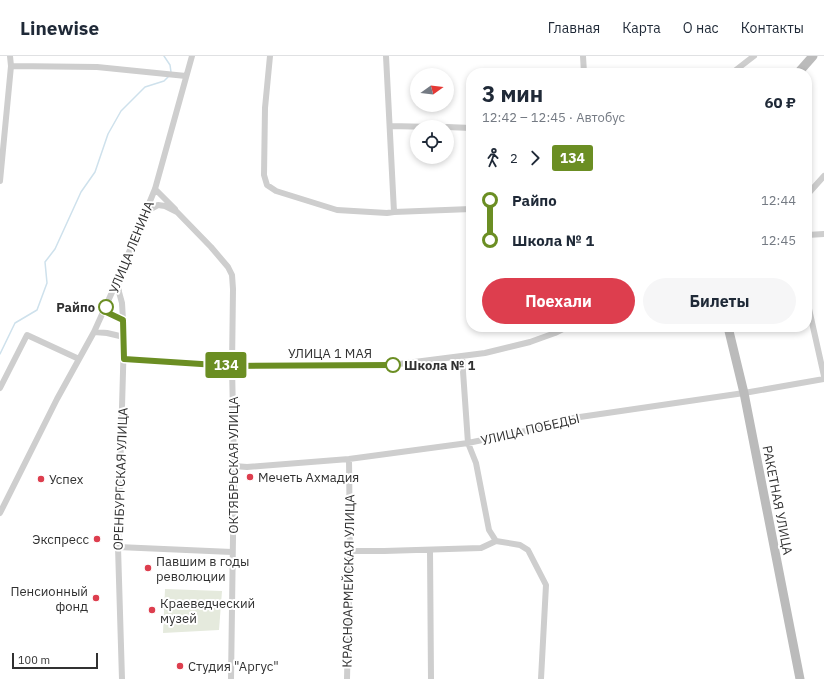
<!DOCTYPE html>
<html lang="ru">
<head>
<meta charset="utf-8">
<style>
	body { margin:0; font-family:"IBM Plex Sans",sans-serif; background:#f6f6f7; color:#1f2937; height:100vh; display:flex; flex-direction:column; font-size:15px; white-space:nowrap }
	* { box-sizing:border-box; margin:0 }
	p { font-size:13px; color:#747a83 }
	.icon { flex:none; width:22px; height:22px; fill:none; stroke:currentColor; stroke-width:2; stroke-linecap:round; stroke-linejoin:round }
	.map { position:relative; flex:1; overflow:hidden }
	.drawer { position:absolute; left:466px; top:12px; width:346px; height:264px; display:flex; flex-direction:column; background:#fff; border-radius:16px; box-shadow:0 2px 6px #0003 }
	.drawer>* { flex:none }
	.badge { padding:0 8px; border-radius:3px; font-size:14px; line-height:26px }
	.needle { width:26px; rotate:75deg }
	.tools { position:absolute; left:410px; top:12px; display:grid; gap:8px }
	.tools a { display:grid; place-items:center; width:44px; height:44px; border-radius:50%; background:#fff; box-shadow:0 2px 6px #0003; font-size:20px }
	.scale { position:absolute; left:12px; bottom:10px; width:86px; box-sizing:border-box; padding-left:4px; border:2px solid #313131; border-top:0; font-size:11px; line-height:14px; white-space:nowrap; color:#313131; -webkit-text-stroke:3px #fff; paint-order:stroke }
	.map>.badge { position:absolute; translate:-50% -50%; box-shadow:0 0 0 2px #fff }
	.legs { display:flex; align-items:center; gap:6px; height:44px; padding:0 16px; font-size:13px }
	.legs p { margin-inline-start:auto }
	.head { display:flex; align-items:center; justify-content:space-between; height:68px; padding:0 16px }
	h1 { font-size:22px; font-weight:700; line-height:30px }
	.button { display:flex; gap:8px; margin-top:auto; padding:8px 16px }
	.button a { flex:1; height:46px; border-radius:24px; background:#dd3e4e; color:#fff; font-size:16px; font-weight:700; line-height:46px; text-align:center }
	.button a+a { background:#f6f6f7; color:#1f2937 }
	ul { padding:0 16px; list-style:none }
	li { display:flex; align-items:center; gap:14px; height:40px; font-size:15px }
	li i { display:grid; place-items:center; width:6px; height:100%; margin:0 5px; background:currentColor }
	li i::after { content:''; width:10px; height:10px; margin:-5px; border:3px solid; border-radius:50%; background:#fff }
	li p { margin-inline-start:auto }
	li:first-child i { background:linear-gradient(#0000 50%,currentColor 0) }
	li:last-child i { background:linear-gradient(currentColor 50%,#0000 0) }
	header { display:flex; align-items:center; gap:24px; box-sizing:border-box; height:56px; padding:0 20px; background:#fff; border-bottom:1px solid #e0e1e3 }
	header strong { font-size:19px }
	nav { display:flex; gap:22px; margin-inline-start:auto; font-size:14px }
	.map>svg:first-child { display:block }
	.green { fill:#e5eadd }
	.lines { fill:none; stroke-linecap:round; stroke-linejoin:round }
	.stream { stroke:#cee1ec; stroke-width:1.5 }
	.street { stroke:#cecece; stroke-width:6 }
	.secondary { stroke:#bbb; stroke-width:9 }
	.line-1-casing { stroke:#fff; stroke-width:9 }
	.line-1 { stroke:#6b8e23; stroke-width:6 }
	.stop-1-dot { fill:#fff; stroke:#6b8e23; stroke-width:2 }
	.poi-dot { fill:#dd3e4e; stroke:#fff; stroke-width:1.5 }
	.labels { text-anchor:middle; stroke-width:4; stroke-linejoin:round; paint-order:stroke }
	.street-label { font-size:13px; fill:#313131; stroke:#fff }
	.stop-label { font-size:13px; font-weight:bold; fill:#313131; stroke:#fff; text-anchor:end }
	.poi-label { font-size:13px; fill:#313131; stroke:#fff; text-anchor:start }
</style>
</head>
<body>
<header>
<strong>Linewise</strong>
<nav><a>Главная</a><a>Карта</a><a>О нас</a><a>Контакты</a></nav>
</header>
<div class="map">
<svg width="824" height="623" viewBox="0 0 824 623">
	<rect width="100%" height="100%" fill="#fff"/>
	<!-- green -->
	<path class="green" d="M165 533 222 535 219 574 163 577Z"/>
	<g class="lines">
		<!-- stream -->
		<path class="stream" d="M164 0 170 9 171 16
			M0 298 15 267 37 254 47 227 45 206 55 193 81 136 95 116 108 78 121 55 145 31 164 25 168 21"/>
		<!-- street -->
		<path class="street" d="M270 0 265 52 264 119 267 129 276 135 337 154 387 157 394 156 386 0
			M583 0 584 17
			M11 10 97 11 186 20
			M732 17 754 0
			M390 70 434 71
			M447 71 471 72
			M0 125 11 10 10 0
			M155 133 175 153
			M807 139 824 120
			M145 156 158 149 165 150 177 156 211 191 228 211 232 219 233 233 232 310 234 410 231 623
			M394 156 471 153
			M807 179 824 178
			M118 225 119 236 122 247 124 281 118 491 122 623
			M807 244 824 320
			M104 255 123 264
			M94 276 107 277 124 281
			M462 301 468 387 476 407 489 474 496 485 520 489 528 494 546 529 541 623
			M124 303 232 310 391 309 485 297 530 286 555 277 567 271
			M0 332 27 279 79 303
			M234 410 247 411 349 403 468 387 535 373 573 362 744 337 824 323
			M0 457 57 343 94 276 118 223 155 133 192 0
			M118 491 232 496
			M430 494 431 623
			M350 495H384L481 492 496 485
			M347 623 350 495 349 403"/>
		<!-- secondary -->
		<path class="secondary" d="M798 17 813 0
			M728 271 744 337 800 623"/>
	</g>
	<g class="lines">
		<defs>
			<path id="line-1" d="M106 251 104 255 123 264 124 303 232 310 393 309"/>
		</defs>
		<!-- line-1 casing -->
		<use href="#line-1" class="line-1-casing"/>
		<!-- line-1 -->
		<use href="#line-1" class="line-1"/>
	</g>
	<!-- markers -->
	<g class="stop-1-dot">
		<circle cx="106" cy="251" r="7"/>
		<circle cx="393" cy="309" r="7"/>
	</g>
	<g class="poi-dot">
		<circle cx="250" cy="421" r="4"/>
		<circle cx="41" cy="423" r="4"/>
		<circle cx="97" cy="483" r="4"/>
		<circle cx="148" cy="512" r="4"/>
		<circle cx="96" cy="542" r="4"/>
		<circle cx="152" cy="554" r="4"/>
		<circle cx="180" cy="610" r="4"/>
	</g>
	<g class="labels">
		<!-- street labels -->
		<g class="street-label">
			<text transform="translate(131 191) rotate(-68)" y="5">УЛИЦА ЛЕНИНА</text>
			<text x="330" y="302">УЛИЦА 1 МАЯ</text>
			<text transform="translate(530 373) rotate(-13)" y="5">УЛИЦА ПОБЕДЫ</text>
			<text transform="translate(233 409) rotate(-90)" y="5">ОКТЯБРЬСКАЯ УЛИЦА</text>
			<text transform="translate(120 423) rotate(-88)" y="5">ОРЕНБУРГСКАЯ УЛИЦА</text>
			<text transform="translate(778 444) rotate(79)" y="5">РАКЕТНАЯ УЛИЦА</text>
			<text transform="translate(348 525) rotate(-89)" y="5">КРАСНОАРМЕЙСКАЯ УЛИЦА</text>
		</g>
		<!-- stop labels -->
		<g class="stop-label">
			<text x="95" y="256">Райпо</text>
			<text x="404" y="314" text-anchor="start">Школа № 1</text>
		</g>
		<!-- poi labels -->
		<g class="poi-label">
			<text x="258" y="426">Мечеть Ахмадия</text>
			<text x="49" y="428">Успех</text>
			<text x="89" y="488" text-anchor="end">Экспресс</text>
			<text x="156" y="510">Павшим в годы<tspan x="156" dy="15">революции</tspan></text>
			<text x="88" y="540" text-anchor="end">Пенсионный<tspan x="88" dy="15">фонд</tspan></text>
			<text x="160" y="552">Краеведческий<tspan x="160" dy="15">музей</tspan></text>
			<text x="188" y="615">Студия "Аргус"</text>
		</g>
	</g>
</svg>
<div class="tools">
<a><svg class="needle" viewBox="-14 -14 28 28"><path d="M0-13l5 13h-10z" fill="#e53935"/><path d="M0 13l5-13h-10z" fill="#747a83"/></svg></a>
<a><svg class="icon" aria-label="locate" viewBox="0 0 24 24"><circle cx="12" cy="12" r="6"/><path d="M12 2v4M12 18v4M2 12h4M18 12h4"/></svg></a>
</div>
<div class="scale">100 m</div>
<b class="badge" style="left:226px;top:309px;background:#6b8e23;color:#fff">134</b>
<section class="drawer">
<div class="head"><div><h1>3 мин</h1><p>12:42 – 12:45 · Автобус</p></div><b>60 ₽</b></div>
<div class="legs"><svg class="icon" aria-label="walk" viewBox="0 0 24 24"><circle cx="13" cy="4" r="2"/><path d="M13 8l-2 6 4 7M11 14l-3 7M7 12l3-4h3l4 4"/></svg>2<svg class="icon" aria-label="forward" viewBox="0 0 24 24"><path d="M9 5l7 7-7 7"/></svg><b class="badge" style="background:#6b8e23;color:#fff">134</b></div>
<ul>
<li><i style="color:#6b8e23"></i><b>Райпо</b><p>12:44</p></li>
<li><i style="color:#6b8e23"></i><b>Школа № 1</b><p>12:45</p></li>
</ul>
<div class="button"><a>Поехали</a><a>Билеты</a></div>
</section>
</div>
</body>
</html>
